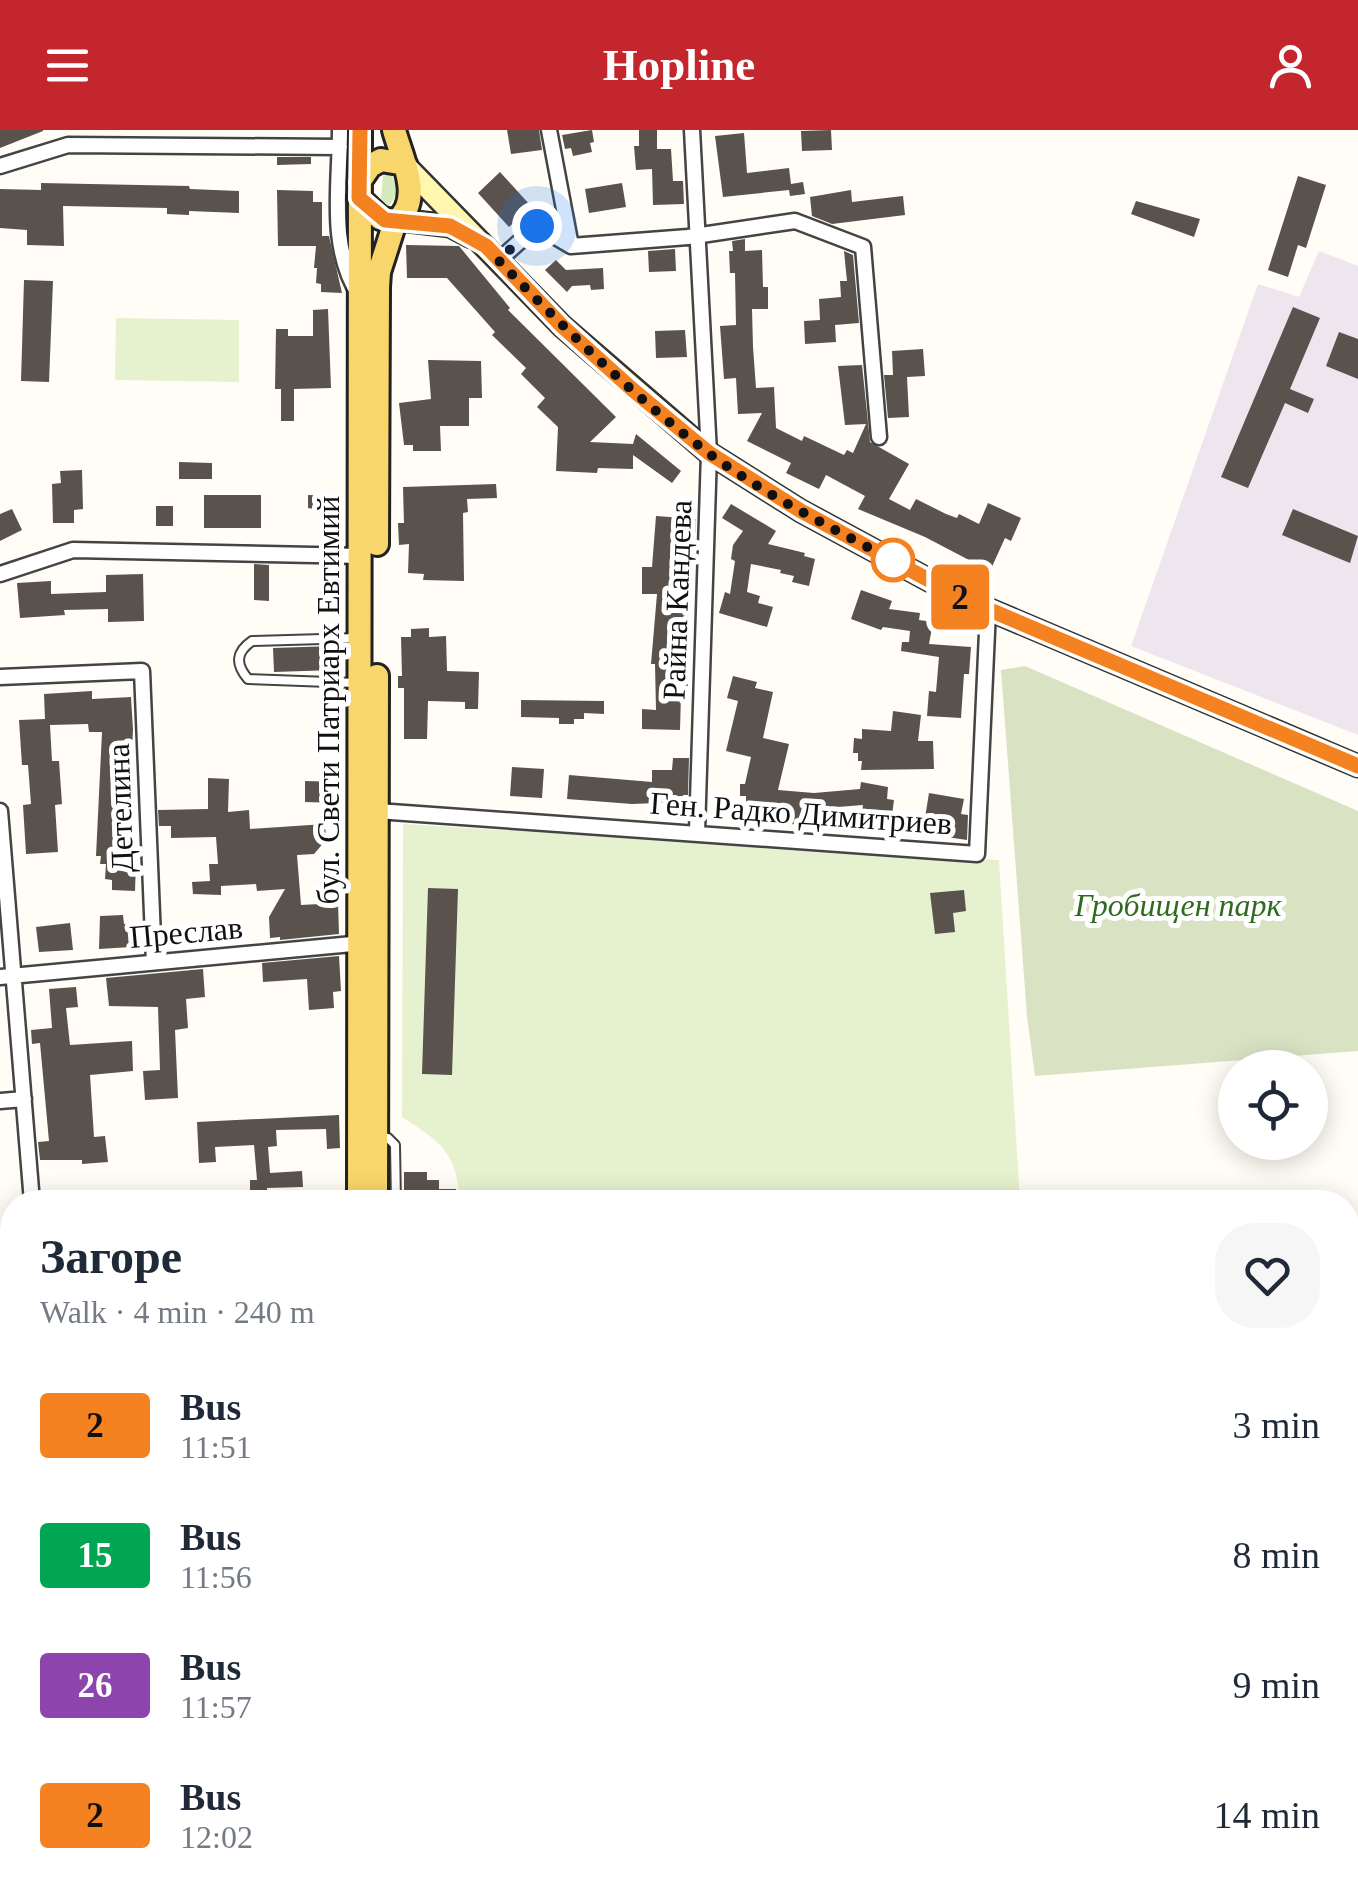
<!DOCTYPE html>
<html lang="en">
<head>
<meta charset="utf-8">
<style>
	body { margin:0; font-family:"Times New Roman",serif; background:#f6f6f7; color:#1f2937; height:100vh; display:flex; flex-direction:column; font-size:38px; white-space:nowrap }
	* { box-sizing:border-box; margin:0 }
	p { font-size:32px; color:#747a83 }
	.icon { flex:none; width:55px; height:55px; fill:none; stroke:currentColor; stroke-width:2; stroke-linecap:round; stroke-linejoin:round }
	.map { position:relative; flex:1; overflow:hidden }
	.side { position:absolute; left:0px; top:1060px; width:1360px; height:712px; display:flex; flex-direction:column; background:#fff; border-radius:40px 40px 0 0; box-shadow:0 5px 25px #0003 }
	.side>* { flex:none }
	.badge { padding:0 20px; border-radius:8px; font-size:35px; line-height:65px }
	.controls { position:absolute; left:1218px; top:920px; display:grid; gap:20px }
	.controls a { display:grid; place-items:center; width:110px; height:110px; border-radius:50%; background:#fff; box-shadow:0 5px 25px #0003; font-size:50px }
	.you { position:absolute; width:50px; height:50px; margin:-25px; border:8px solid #fff; border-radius:50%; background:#1a73e8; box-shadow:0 0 0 15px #1a73e833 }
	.map>.badge { position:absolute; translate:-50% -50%; box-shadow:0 0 0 5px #fff }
	.round { display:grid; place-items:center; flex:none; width:105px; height:105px; border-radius:40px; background:#f6f6f7 }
	.headline { display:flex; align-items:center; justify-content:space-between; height:170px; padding:0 40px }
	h1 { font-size:48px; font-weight:600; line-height:75px }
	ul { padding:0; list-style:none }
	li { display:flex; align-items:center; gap:30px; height:130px; padding:0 40px }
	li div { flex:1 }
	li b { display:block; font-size:38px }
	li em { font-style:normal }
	li .badge { min-width:110px; font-weight:700; text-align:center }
	header { display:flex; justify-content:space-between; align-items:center; height:130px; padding:0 40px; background:#c4262e; color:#fff; font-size:45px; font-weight:600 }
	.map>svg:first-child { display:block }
	.industrial { fill:#eee6ef }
	.farmland { fill:#f6f3d4 }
	.green { fill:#d5ebbd }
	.cemetery { fill:#d9e3c4 }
	.pitch { fill:#e6f2cf }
	.building { fill:#5a524d }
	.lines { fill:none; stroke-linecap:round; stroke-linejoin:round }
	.lane-casing { stroke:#444; stroke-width:12 }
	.street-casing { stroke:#444; stroke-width:19 }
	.secondary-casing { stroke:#333; stroke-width:25 }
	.primary-casing { stroke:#222; stroke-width:28 }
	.lane { stroke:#fff; stroke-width:8 }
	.street { stroke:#fff; stroke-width:14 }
	.secondary { stroke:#fff6b0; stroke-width:20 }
	.primary { stroke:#f9d66b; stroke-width:22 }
	.line-casing { stroke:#fff; stroke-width:22 }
	.line { stroke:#f58220; stroke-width:15 }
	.walk { stroke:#111; stroke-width:10; stroke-dasharray:0 18 }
	.stop-dot { fill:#fff; stroke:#f58220; stroke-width:5 }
	.labels { text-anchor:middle; stroke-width:10; stroke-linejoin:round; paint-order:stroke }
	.street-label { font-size:32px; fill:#111; stroke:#fff }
	.park-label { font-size:32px; font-style:italic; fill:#2f6b1f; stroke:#fff }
</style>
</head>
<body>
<header><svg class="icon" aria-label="menu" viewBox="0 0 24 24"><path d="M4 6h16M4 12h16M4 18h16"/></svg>Hopline<svg class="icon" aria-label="person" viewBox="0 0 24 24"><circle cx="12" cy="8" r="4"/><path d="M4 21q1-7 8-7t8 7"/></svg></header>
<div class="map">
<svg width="1358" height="1772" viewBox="0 0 1358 1772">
	<rect width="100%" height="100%" fill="#fffdf5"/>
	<!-- industrial -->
	<path class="industrial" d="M1319 121 1358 136V605L1131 516 1258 154 1299 167Z"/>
	<!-- farmland -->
	<path class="farmland" d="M0 1395 12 1400V1760H323V1772H0Z
		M1358 1725V1772H467L471 1760H1348V1727Z"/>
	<!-- green -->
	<path class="green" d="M389 43C398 51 398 69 388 76L381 69 383 46Z
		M0 1351 12 1352V1400L0 1395Z
		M428 1760H471L467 1772H426Z"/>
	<!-- cemetery -->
	<path class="cemetery" d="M1025 536 1358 681V921L1035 946 1027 886 1001 540Z"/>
	<!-- pitch -->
	<path class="pitch" d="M116 188 239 190V252L115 250Z
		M403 694 999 730 1020 1072H460C457 1023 442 1013 402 987Z"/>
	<!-- building -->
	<path class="building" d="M0 0H43V1L0 18Z
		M507 0H539L542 20 511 24Z
		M592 0 594 12 590 13 592 22 573 26 571 18 565 19 562 5Z
		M639 0H657V19H671L673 51H683L684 74 653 75 652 39 636 40 634 16H639Z
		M831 0 832 20 802 21 801 1Z
		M744 3 747 43 789 38 791 54 803 52 805 64 790 66 789 60 723 67 715 6Z
		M277 27H311V34L277 35Z
		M500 42 531 76 509 97 478 63Z
		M1298 46 1326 55 1306 118 1298 115 1288 147 1268 140Z
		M41 53 189 56 190 59 239 61V83L189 81V85L167 84V78L63 76 64 116 27 115V100L0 98V59L41 60Z
		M622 53 626 77 589 83 585 59Z
		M277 60 313 61V72H322V106H329L342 163 321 162V154L316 153 317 138H314L316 116H278Z
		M851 60 852 72 903 66 905 85 832 94 812 86 810 67Z
		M1136 71 1200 89 1194 107 1131 84Z
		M745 109V121L762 120 763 157H768V179H752L753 217 756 258 774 257 776 298 802 311 804 306 844 325 847 320 853 323 866 294 845 295 838 236 862 235 870 312 909 334 889 369 910 380 916 369 946 384 957 388 959 384 979 394 988 373 1021 388 1011 411 1005 408 990 441 925 407 858 379 865 366 826 345 819 359 786 343 791 333 747 311 762 283 738 284 736 248 724 249 720 196 736 195 735 143H730L729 121H733L732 111Z
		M406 115 459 116 510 178 508 180 616 287 590 312 633 314 636 304 681 341 672 353 633 325V339L598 338 597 343 556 341 558 297 537 277 545 268 521 244 526 238 492 205 495 202 447 148H407Z
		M675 119 676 141 649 142 648 121Z
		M844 121 853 125 859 193 835 195 836 212 805 214 804 191 820 190 819 169 841 167 840 151H847Z
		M556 130 566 140 603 138 604 159 591 160 590 155 572 156 567 162 545 140Z
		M24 150 53 151 49 252 21 251Z
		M1293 177 1320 188 1290 259 1314 269 1308 283 1285 273 1248 358 1221 347Z
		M328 179 331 258 294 259V291H281V259H275L276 199H288V206H313V180Z
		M685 200 687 227 656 228 655 201Z
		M1339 202 1358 209V249L1326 236Z
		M923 219 925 246 907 247 909 287 888 288 884 245H893L892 221Z
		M428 230 481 231 482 268H469V296H440L441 321H413V315H404L399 273 431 269Z
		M179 332 212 333V349H179Z
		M82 340 83 379 74 380V393H53L52 354 61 353 60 341Z
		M496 354 497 368 467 369 468 382 463 383 464 451 423 450 424 444 408 443 409 414 399 415 398 393H404L403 357Z
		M204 365H261V398H204Z
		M308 365 334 366V382L308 378Z
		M731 374 776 401 768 414 805 423 804 426 815 429 809 456 792 452 794 446 780 443 781 440 751 434 747 462 760 466 758 473 773 477 767 497 719 483 725 462 730 464 735 431 731 429 733 415 743 401 722 388Z
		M156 376H173V396H156Z
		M12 379 22 400 0 411V384Z
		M1293 379 1358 406 1350 433 1282 405Z
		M656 386 696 389 694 419 673 417V477L690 479 686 502 688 563 681 564 680 600 642 599V579L656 580 655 534H651L657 464H642V437H652Z
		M254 434 269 435V471L254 470Z
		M143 444 144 491 108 492V479L64 480 65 485 20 488 17 453 51 451V464L106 462V445Z
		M861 460 892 471 889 479 920 483 919 490 933 492 929 514 971 517 969 544H964L961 588 927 586 929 561 936 562 939 527 901 521 902 512H909L910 501 883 497 881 500 851 489Z
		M429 498V507L446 506 447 541 479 542 478 579H465V572L428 571 427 609H404V558H398V546H402L401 507H411V499Z
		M334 516 335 540 274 542 273 518Z
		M733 546 757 552 755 558 773 562 763 608 789 614 778 660 814 663 860 659 861 652 888 657 887 669 894 670 891 693 861 689 863 675 812 679 811 695 788 694 789 679H754V674H746V666H740V654H745L751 627 726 621 738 571 727 568Z
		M92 561V569L131 567 133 600 127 712H129L128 732H136L135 761 112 760V750L105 749 106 734H100L101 726H96L102 602H89L88 594 50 595 52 631H59L62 674 55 675 58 722 26 724 23 675 31 674 28 635H22L19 590 45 589 44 564Z
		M521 570 604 571V584L584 583V589H574V594H559V588L521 587Z
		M893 581 921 585 918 611H933L934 639 861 640 862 631H858V623H853L854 608 862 609V599L891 601Z
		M673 628H689L688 665H683V672L632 674 567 669 569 645 652 652V640H672Z
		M512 637 544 639 542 668 510 666Z
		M208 648 229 649 228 682 249 680 250 699 325 694 326 710 314 724 297 725 301 775 338 773 339 804 280 810V807L270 808 269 787 285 759 257 761 256 754 221 756V765L193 764 192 752 210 751 209 734H218L216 707 171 708V696H159L158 680 208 679Z
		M305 651 340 652 339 673 305 672Z
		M929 663 964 669 961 684 968 685 967 710 940 706 941 697 924 694Z
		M428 758 458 759 452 945 422 944Z
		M964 760 966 781 953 783 955 802 935 804 930 763Z
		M123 785 124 794H129L131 817 99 819 100 786Z
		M70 793 73 820 39 822 36 797Z
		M339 826 341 861 333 862 334 878 309 880 307 849 263 852 262 833Z
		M203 839 205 867 186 869 188 898 175 900 178 968 145 970 143 941 160 940 158 877 109 876 106 848Z
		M76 857 78 877 66 878 70 915 132 911 133 941 90 945 94 1007 105 1006 108 1032 82 1034V1030H40L38 1012 49 1011 40 913 32 914 31 900 52 898 49 859Z
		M339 985 340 1018 327 1019 326 999 276 1000 277 1016 268 1017 270 1043 302 1041 303 1057 267 1058V1072H250V1050H257L254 1015 215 1017 216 1032 199 1033 197 992Z
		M404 1042H427V1050H439V1059H456V1072H404Z
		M0 1264H12V1283H0Z"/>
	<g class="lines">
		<defs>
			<path id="lane" d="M356 553 248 549C235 534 236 522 252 511L357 508
				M380 1007 388 1008 395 1015 396 1072
				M1348 1350 1358 1351"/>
			<path id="street" d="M340 0C340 55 328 117 359 165
				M549 0 571 116 688 107 795 91 863 117 879 307
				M692 0 709 323 697 702
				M0 36 68 15 340 17
				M499 130 537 96 571 116
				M0 444 73 420 362 426
				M0 547 142 541 154 832
				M0 681 32 1072
				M377 681 977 724 988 480
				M0 847 363 813
				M0 971 24 969
				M0 1147 12 1146"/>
			<path id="secondary" d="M407 37 562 196 709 323 801 381 964 469 1358 636
				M400 90 450 96 471 107"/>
			<path id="primary" d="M359 52 370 36 381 30 405 34
				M359 68 380 88 395 92C425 71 401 27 394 0
				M377 414 378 157 379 142 395 92
				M359 1072 360 0
				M376 1072 377 546
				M0 1340 12 1343
				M1348 1440 1358 1442
				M359 1760V1772
				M389 1760V1772
				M416 1772 418 1760"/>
		</defs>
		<!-- lane casing -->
		<use href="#lane" class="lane-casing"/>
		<!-- street casing -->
		<use href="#street" class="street-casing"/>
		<!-- secondary casing -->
		<use href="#secondary" class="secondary-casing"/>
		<!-- primary casing -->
		<use href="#primary" class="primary-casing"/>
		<!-- lane -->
		<use href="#lane" class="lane"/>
		<!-- street -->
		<use href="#street" class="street"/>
		<!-- secondary -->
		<use href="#secondary" class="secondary"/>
		<!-- primary -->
		<use href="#primary" class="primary"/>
	</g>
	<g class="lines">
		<defs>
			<path id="line" d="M360 0 359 68 385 90 450 96 486 116 562 196 633 260 709 323 801 381 964 469 1358 636"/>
		</defs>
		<!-- line casing -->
		<use href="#line" class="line-casing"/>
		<!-- line -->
		<use href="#line" class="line"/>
		<!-- walk -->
		<path class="walk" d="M537 96 498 130C564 198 632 265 707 322 766 366 835 399 899 434L893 430"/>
	</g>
	<!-- markers -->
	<circle class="stop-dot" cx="893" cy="430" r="20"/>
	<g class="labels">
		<!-- street labels -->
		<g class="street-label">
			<text transform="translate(677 470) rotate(-88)" y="11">Райна Кандева</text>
			<text transform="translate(328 570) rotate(-90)" y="11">бул. Свети Патриарх Евтимий</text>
			<text transform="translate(120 678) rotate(-92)" y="11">Детелина</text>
			<text transform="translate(801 683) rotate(4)" y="11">Ген. Радко Димитриев</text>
			<text transform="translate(186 802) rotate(-5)" y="11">Преслав</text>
		</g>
		<!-- park labels -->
		<g class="park-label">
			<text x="1178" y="786">Гробищен парк</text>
		</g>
	</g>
</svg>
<div class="controls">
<a><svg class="icon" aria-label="locate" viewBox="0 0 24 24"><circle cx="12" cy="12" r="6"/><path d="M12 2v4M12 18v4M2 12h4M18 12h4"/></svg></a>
</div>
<div class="you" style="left:537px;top:96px"></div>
<b class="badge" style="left:960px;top:467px;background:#f58220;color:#111">2</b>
<section class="side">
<div class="headline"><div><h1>Загоре</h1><p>Walk · 4 min · 240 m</p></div><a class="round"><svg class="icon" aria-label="heart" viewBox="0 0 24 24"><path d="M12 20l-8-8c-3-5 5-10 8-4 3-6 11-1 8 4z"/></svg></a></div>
<ul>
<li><span class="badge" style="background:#f58220;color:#111">2</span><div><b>Bus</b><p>11:51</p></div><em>3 min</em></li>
<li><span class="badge" style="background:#00a651;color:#fff">15</span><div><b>Bus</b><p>11:56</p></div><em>8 min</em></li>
<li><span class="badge" style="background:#8e44ad;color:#fff">26</span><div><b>Bus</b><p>11:57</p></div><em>9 min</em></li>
<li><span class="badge" style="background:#f58220;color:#111">2</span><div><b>Bus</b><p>12:02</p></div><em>14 min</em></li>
</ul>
</section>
</div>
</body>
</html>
